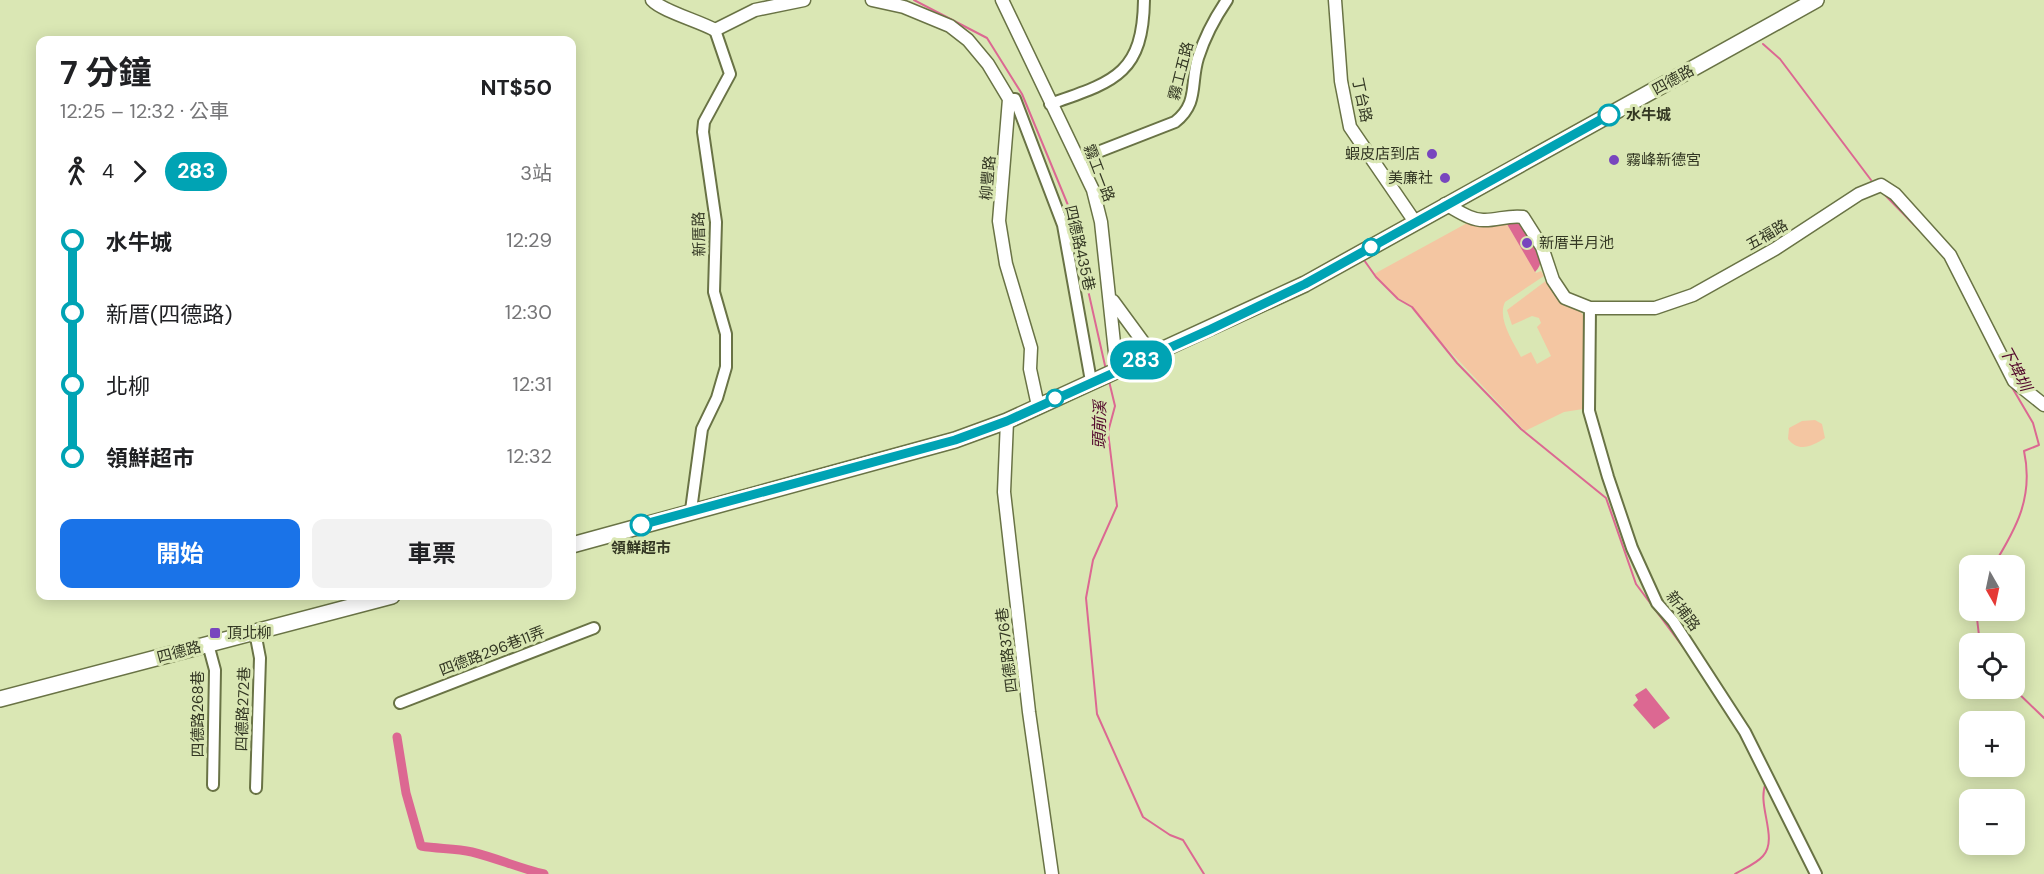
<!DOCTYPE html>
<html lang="zh-TW">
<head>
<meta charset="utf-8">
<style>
	body { margin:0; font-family:"DM Sans","Noto Sans TC",sans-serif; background:#f2f2f2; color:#202124; height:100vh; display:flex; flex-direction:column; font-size:22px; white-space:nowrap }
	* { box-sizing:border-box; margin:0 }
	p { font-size:20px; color:#757577 }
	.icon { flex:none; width:33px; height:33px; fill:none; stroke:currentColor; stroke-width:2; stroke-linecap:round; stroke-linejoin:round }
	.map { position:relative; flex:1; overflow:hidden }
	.panel { position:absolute; left:36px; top:36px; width:540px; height:564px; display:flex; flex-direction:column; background:#fff; border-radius:12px; box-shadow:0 3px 15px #0003 }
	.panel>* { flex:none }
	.badge { padding:0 12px; border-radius:20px; font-size:21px; line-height:39px }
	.needle { width:39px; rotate:171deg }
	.buttons { position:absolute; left:1959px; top:555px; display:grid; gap:12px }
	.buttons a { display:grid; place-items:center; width:66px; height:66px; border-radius:12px; background:#fff; box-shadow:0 3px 15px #0003; font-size:30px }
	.map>.badge { position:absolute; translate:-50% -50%; box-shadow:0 0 0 3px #fff }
	.legs { display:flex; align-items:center; gap:9px; height:66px; padding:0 24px; font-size:20px }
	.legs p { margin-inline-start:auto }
	.summary { display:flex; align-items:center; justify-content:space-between; height:102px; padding:0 24px }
	h1 { font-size:33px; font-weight:700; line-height:45px }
	.primary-button { display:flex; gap:12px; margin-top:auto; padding:12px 24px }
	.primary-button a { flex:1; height:69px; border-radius:12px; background:#1a73e8; color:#fff; font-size:24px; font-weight:700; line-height:69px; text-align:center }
	.primary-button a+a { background:#f2f2f2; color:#202124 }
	ul { padding:0 24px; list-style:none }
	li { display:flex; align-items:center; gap:21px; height:72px; font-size:22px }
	li i { display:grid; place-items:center; width:9px; height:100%; margin:0 8px; background:currentColor }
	li i::after { content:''; width:15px; height:15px; margin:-8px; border:4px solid; border-radius:50%; background:#fff }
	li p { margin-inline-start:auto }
	li:first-child i { background:linear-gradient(#0000 50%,currentColor 0) }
	li:last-child i { background:linear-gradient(currentColor 50%,#0000 0) }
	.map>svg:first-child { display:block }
	.green { fill:#f4c6a2 }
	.water { fill:#dc6892 }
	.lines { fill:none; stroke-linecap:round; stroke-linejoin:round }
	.stream { stroke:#dc6892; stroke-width:2 }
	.canal { stroke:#dc6892; stroke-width:9 }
	.minor-casing { stroke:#697345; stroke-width:14 }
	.tertiary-casing { stroke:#697345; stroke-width:15 }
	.secondary-casing { stroke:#697345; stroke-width:18 }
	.minor { stroke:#fff; stroke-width:10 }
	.tertiary { stroke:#fff; stroke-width:12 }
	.secondary { stroke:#fff; stroke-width:15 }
	.line-1-casing { stroke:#fff; stroke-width:14 }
	.line-1 { stroke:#00a3b4; stroke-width:9 }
	.stop-1-dot { fill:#fff; stroke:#00a3b4; stroke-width:3 }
	.poi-dot { fill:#7846be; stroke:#dae7b4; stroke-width:2 }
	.labels { text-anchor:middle; stroke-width:6; stroke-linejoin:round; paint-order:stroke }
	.street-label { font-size:15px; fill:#333723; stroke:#dae7b4 }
	.stop-label { font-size:15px; font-weight:bold; fill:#333723; stroke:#dae7b4; text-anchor:start }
	.poi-label { font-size:15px; fill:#333723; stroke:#dae7b4; text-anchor:start }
	.water-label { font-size:16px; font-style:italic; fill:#52072b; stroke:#dae7b4 }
</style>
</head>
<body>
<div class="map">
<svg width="2044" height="874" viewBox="0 0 2044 874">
	<rect width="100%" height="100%" fill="#dae7b4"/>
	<!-- green -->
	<path class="green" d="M1504 219 1536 273 1541 271 1544 276 1505 302C1497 319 1513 341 1521 357L1531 352 1537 364 1551 356 1537 327 1541 323 1539 318 1532 316 1512 325 1507 310 1547 280 1563 305 1580 311 1585 318 1583 409 1564 412 1525 431 1430 330 1412 306 1397 297 1374 274 1469 222Z
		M1815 420 1822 424 1825 438C1812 446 1799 453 1788 439L1789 428 1802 421Z"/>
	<!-- water -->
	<path class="water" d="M1510 218C1525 226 1553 255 1535 272L1504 219Z
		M1646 688 1670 718 1654 729 1633 705 1638 700 1635 695Z"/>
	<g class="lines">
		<!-- stream -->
		<path class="stream" d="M914 0 987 38 1022 94 1070 210 1106 370
			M1763 44 1780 59 1871 180
			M1884 194 1928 239
			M1364 260 1376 277 1398 299 1412 307 1457 363 1521 429 1606 498 1636 584 1689 655
			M1954 275 1997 361
			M1109 381 1115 406 1108 432 1117 506 1093 560 1086 598 1097 714 1143 817 1170 835 1183 840 1204 874
			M1993 566C2016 529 2034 497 2024 451L2039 445 2033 423 2010 384
			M1976 610 1980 644
			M2013 688 2044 718
			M1735 874C1743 869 1756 864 1763 856 1779 838 1756 805 1766 783"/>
		<!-- canal -->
		<path class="canal" d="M397 737 406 793 421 846C438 849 455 848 472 852 496 858 519 868 544 874"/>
		<defs>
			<path id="minor" d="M1009 99H1015L1063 225 1091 381
				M1050 104C1113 82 1143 75 1144 0
				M1080 159 1175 122C1199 103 1190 84 1198 58 1205 36 1214 19 1227 0
				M1590 308 1589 411 1608 477 1632 548 1657 603 1673 621 1745 732 1816 874
				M691 510 702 429 717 398 726 367V334L714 292 716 222 703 132 704 122 730 74 715 30
				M255 632 260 658 256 788
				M208 644 215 670 213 785
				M400 703 594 628"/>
			<path id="tertiary" d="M652 0C662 11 699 21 715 30L755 10 804 0
				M872 0 904 7 950 26 968 40 988 64 1009 99 999 221 1006 264 1031 348 1030 369 1038 406
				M1002 0 1093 190 1101 222 1117 371
				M1335 0 1341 81 1350 127 1415 222
				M1445 204C1457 210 1471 221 1485 220 1498 220 1509 215 1523 217L1542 247 1553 280 1565 298 1590 308H1655L1693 295 1775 249 1859 194 1881 185 1895 194 1950 255 2014 381 2044 405
				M1113 301 1146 346 1160 351
				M1007 421 1004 492 1029 712 1052 874"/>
			<path id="secondary" d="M572 545 955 440 1007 421 1305 284 1816 0
				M0 699 392 596"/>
		</defs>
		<!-- minor casing -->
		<use href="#minor" class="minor-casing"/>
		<!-- tertiary casing -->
		<use href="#tertiary" class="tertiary-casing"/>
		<!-- secondary casing -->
		<use href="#secondary" class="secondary-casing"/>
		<!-- minor -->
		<use href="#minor" class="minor"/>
		<!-- tertiary -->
		<use href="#tertiary" class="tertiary"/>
		<!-- secondary -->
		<use href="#secondary" class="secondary"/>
	</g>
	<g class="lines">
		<defs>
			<path id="line-1" d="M641 525 955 440 1007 421 1211 329 1305 284 1609 115"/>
		</defs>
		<!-- line-1 casing -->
		<use href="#line-1" class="line-1-casing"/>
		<!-- line-1 -->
		<use href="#line-1" class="line-1"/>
	</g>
	<!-- markers -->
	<g class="stop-1-dot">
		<circle cx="1609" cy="115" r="10"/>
		<circle cx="1371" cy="247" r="8"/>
		<circle cx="1055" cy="398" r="8"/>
		<circle cx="641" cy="525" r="10"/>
	</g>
	<g class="poi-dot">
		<circle cx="1432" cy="154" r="6"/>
		<circle cx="1614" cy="160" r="6"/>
		<circle cx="1445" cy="178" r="6"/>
		<circle cx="1527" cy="243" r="6"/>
		<rect x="209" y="627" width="12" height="12" rx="3"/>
	</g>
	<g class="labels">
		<!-- street labels -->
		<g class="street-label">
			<text transform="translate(1181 71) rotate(-76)" y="5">霧工五路</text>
			<text transform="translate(1673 80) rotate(-29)" y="5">四德路</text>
			<text transform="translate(1362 100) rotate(78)" y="5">丁台路</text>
			<text transform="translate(1099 173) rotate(69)" y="5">霧工一路</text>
			<text transform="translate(988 178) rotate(-85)" y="5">柳豐路</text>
			<text transform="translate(699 234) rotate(-91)" y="5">新厝路</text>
			<text transform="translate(1767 235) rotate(-30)" y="5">五福路</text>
			<text transform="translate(1080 248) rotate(77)" y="5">四德路435巷</text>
			<text transform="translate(1683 611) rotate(53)" y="5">新埔路</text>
			<text transform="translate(1007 650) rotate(-97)" y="5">四德路376巷</text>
			<text transform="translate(492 651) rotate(-21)" y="5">四德路296巷11弄</text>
			<text transform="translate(179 652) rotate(-15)" y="5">四德路</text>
			<text transform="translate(243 709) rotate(-88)" y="5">四德路272巷</text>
			<text transform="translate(198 714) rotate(-90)" y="5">四德路268巷</text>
		</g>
		<!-- stop labels -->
		<g class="stop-label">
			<text x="1626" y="120">水牛城</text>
			<text x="641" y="553" text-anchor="middle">領鮮超市</text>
		</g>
		<!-- poi labels -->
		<g class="poi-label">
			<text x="1420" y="159" text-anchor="end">蝦皮店到店</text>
			<text x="1626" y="165">霧峰新德宮</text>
			<text x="1433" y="183" text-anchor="end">美廉社</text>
			<text x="1539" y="248">新厝半月池</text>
			<text x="227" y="638">頂北柳</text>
		</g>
		<!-- water labels -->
		<g class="water-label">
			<text transform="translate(2016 368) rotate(62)" y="6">下埤圳</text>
			<text transform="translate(1099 425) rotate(-89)" y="6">頭前溪</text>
		</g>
	</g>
</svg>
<div class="buttons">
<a><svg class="needle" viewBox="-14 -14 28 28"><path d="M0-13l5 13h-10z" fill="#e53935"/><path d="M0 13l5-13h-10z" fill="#757577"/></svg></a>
<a><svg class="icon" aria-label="locate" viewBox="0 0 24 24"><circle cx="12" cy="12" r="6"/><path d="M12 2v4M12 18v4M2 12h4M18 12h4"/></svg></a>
<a>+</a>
<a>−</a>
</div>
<b class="badge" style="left:1141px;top:360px;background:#00a3b4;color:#fff">283</b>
<section class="panel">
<div class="summary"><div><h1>7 分鐘</h1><p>12:25 – 12:32 · 公車</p></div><b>NT$50</b></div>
<div class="legs"><svg class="icon" aria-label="walk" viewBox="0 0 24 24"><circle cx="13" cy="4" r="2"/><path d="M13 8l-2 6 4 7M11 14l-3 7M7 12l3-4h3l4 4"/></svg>4<svg class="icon" aria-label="forward" viewBox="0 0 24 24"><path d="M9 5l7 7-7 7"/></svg><b class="badge" style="background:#00a3b4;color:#fff">283</b><p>3站</p></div>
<ul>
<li><i style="color:#00a3b4"></i><b>水牛城</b><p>12:29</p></li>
<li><i style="color:#00a3b4"></i><span>新厝(四德路)</span><p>12:30</p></li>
<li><i style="color:#00a3b4"></i><span>北柳</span><p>12:31</p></li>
<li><i style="color:#00a3b4"></i><b>領鮮超市</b><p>12:32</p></li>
</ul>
<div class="primary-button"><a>開始</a><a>車票</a></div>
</section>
</div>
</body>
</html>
